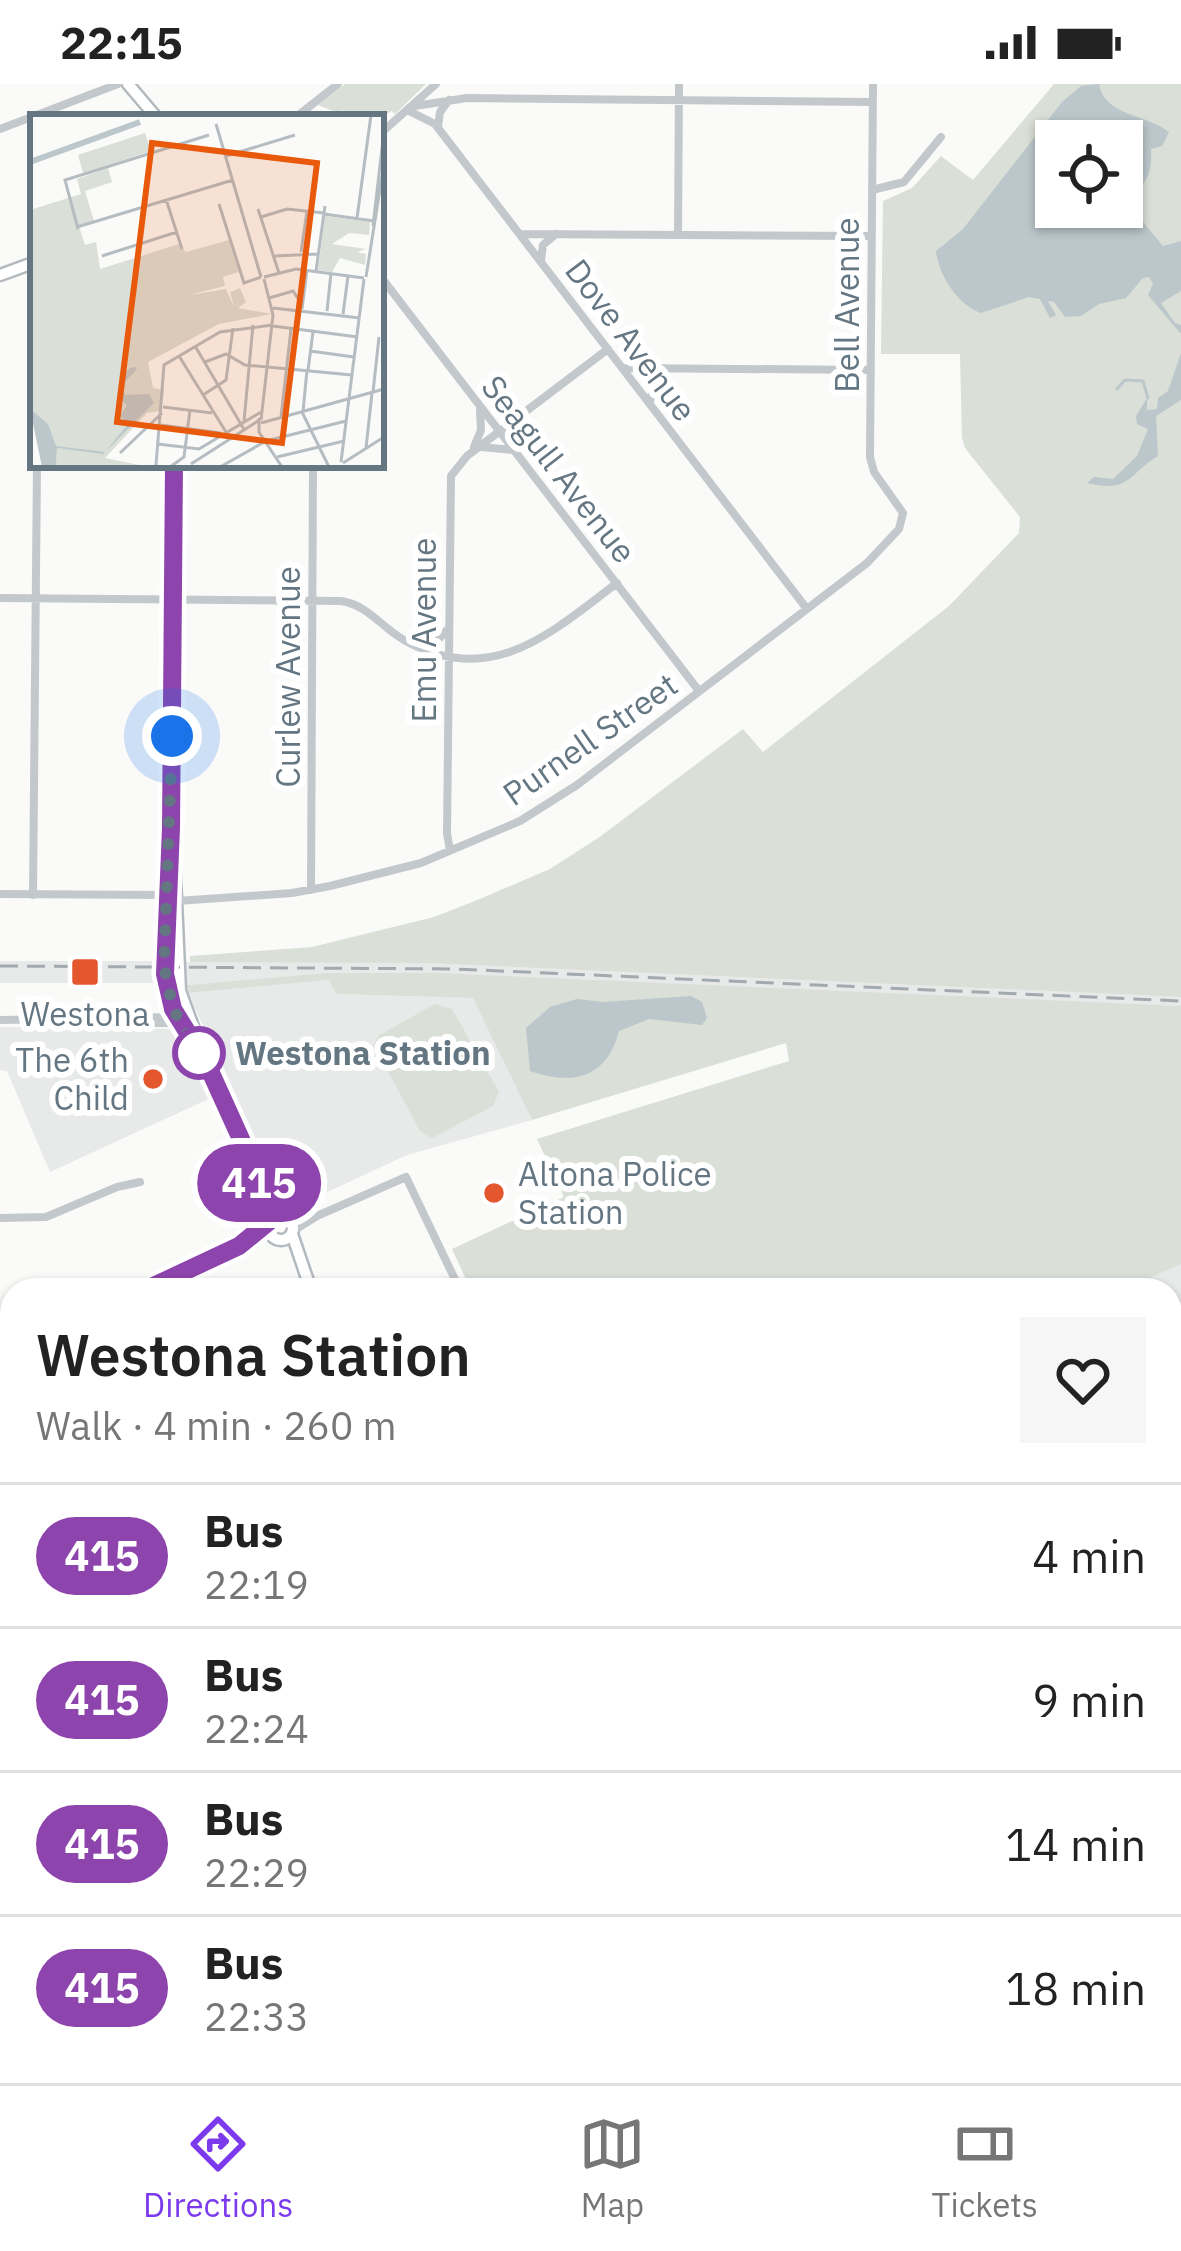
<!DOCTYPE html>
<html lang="en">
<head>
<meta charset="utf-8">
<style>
	body { margin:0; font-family:"IBM Plex Sans",sans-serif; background:#f6f6f6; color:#222; height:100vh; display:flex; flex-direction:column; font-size:45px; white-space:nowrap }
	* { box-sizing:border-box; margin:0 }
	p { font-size:39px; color:#767676 }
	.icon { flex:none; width:66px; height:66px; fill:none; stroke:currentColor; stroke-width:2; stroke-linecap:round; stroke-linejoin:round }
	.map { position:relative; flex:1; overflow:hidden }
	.side { position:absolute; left:0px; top:1194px; width:1182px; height:807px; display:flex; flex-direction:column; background:#fff; border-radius:36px 36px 0 0; box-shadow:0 3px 9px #0004 }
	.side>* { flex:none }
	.badge { padding:0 24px; border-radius:39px; font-size:42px; line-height:78px }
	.tools { position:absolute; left:1035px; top:36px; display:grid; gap:24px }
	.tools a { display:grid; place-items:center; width:108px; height:108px; border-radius:0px; background:#fff; box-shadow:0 3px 9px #0004; font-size:60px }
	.you { position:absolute; width:60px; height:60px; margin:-30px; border:9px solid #fff; border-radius:50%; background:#1a73e8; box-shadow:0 0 0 18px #1a73e833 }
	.map>.badge { position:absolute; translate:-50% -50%; box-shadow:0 0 0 6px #fff }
	.round { display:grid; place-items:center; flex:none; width:126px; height:126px; border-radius:0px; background:#f6f6f6 }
	.overview { display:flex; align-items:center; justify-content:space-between; height:204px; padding:0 36px }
	h1 { font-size:57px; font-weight:600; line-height:90px }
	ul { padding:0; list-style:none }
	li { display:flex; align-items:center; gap:36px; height:144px; padding:0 36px; border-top:3px solid #e0e0e0 }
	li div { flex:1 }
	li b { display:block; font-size:45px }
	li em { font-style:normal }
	li .badge { min-width:132px; font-weight:700; text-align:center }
	.status { display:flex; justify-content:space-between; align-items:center; height:84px; padding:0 60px; background:#fff; direction:ltr }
	.status svg { height:33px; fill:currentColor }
	.tab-bar { display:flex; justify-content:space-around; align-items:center; height:168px; border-top:3px solid #e0e0e0; background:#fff; font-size:33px; color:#767676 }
	.tab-bar a { display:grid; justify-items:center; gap:6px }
	.tab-bar .current { color:#7c3aed }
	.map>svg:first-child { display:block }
	.built { fill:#e8e9e9 }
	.green { fill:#dadfd7; fill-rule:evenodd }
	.water { fill:#bbc7cb; fill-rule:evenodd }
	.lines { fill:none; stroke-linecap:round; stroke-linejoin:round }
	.stream { stroke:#bbc7cb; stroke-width:3 }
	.secondary-casing { stroke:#b3babf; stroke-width:15 }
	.street { stroke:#c3c8cc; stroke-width:8 }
	.secondary { stroke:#fff; stroke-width:10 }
	.rail { stroke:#a2aab0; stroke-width:3; stroke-dasharray:18 9; stroke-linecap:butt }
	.line-casing { stroke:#fff; stroke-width:27 }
	.line { stroke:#8e44ad; stroke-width:18 }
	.walk { stroke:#657683; stroke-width:12; stroke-dasharray:0 21.6 }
	.poi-dot { fill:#e4572e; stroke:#fff; stroke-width:4.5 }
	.stop-dot { fill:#fff; stroke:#8e44ad; stroke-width:6 }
	.labels { text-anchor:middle; stroke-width:12; stroke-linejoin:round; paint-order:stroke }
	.street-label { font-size:33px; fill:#657683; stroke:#fff }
	.poi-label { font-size:33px; fill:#657683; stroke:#fff }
	.stop-label { font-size:33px; font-weight:bold; fill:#657683; stroke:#fff; text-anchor:start }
	.inset-river { fill:none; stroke:#bbc7cb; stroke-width:6 }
	.inset-road { fill:none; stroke:#b5bdc2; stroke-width:3 }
	.view { fill:#e8590c; fill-opacity:0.15; stroke:#e8590c; stroke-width:6 }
	.inset-edge { fill:none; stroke:#657683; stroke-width:6 }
</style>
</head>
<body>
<div class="status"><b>22:15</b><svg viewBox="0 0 49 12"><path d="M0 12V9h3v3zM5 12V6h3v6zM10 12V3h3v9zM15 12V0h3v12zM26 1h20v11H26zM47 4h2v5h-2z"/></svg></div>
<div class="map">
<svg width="1181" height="1999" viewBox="0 0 1181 1999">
	<rect width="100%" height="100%" fill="#fafaf8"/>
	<!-- built -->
	<path class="built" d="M0 877H155L154 899H0Z
		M299 877 425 879 1181 913V922L324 889 187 901 185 878Z
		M329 896 336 910 474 914 532 1036 407 1071 291 1125 286 1124 188 909Z
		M0 943 175 945 182 949 213 1013 50 1088 7 987 0 986Z
		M1181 1180V1540L1170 1545V1206H1124Z
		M1181 1563V1915L1170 1920V1568Z
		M0 1712H12V1989H593L571 1999H0Z
		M1176 1942 1181 1952V1999H1054L1075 1989H1170V1945Z
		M671 1989H1020L998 1999H676Z"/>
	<!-- green -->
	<path class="green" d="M345 0H426L395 30 391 27 381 35 348 33 343 26 338 29 318 21Z
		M1054 0H1181V913L425 879 190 878V872L312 863 434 833 475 817 550 785 601 752 743 645 763 668 949 522 1019 449 1020 433 965 364 962 354 960 270H881L883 117 912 104 941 72 973 96ZM1056 57H1122V123H1056Z
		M324 889H435L1181 922V1180L1124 1206H471L452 1165 564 1113 537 1055 789 977 786 959 532 1036 473 914 336 910 329 896 188 909 187 901Z
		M435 920 452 925 499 1008 493 1022 432 1054 420 1047 374 961 378 952Z"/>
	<!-- water -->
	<path class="water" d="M1099 0C1104 32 1148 31 1169 48L1162 62 1151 65C1152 89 1147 102 1126 114L1121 135 1143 138 1163 162 1181 157V207L1161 219 1175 239 1181 241V250L1148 211 1153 200 1149 193 1143 194 1126 214 1099 220 1081 232 1065 233 1054 218 1048 217 1056 231 1050 234 1040 215 1029 213 981 229C958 221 939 192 936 167L963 145 1062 18 1081 2ZM1056 57H1122V123H1056Z
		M1181 269V316L1156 332 1158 372C1129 389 1130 410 1087 399L1094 393 1113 395 1137 372 1148 345 1137 340 1136 332 1147 314V326L1157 325 1158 314 1168 307Z
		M691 912 702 918 707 934 702 941 649 935 619 947C607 994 573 1002 530 987L526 944 550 923 577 915 603 918Z"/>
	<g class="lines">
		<!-- stream -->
		<path class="stream" d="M1117 305 1125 296 1143 297 1148 314"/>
		<defs>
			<path id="secondary" d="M128 0 156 33
				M0 191 33 179
				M174 381 171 744 164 882 173 925 206 978
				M174 771 180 907 206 978 255 1086 286 1132
				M269 1144a12 12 0 1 1 24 0a12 12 0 1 1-24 0Z
				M292 1150 311 1206
				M146 1206 239 1162 270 1138
				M0 1239H12
				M656 1989 660 1999"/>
		</defs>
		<!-- secondary casing -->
		<use href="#secondary" class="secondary-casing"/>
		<!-- street -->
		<path class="street" d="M415 22 467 14 872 18
			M409 27 435 40 807 525
			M296 33 338 0
			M438 43 440 28 449 16
			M0 45 118 0
			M381 49 436 0
			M872 106 904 98 941 53
			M521 150 871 152
			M678 150 679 0
			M541 176 543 161 556 150
			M381 193 699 607
			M624 284 871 286
			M650 317 655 296 668 285
			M474 363 481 346 480 326
			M481 363 513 366
			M0 514 341 517C368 521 381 543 404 556 491 605 551 549 617 499
			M423 564 435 559 448 545
			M450 766 447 750 451 392 467 372 608 265
			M311 806 313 381
			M0 810 166 811
			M33 811 37 381
			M177 817 292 809 330 802 421 779 520 737 577 701 867 479 899 445 903 429 874 388 870 373 873 0
			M0 936 177 933
			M134 939H181
			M0 1134 46 1133 117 1103 140 1098
			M293 1147 317 1132 406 1093 460 1206
			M170 1195 176 1206
			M1170 1284 1181 1279
			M0 1360 12 1361
			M1170 1555 1181 1550
			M0 1652H12
			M1170 1932 1181 1927
			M585 1999 607 1989
			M1025 1999 1046 1989"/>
		<!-- secondary -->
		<use href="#secondary" class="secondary"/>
		<!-- rail -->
		<path class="rail" d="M0 882 455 885 1181 917"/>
	</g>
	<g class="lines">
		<defs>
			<path id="line" d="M145 1206 239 1162 271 1136 255 1086 206 978 173 925 165 890 171 744 174 381"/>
		</defs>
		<!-- line casing -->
		<use href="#line" class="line-casing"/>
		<!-- line -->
		<use href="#line" class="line"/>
		<!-- walk -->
		<path class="walk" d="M172 652 164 882 173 925 199 969"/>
	</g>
	<!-- markers -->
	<g class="poi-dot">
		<rect x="70" y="873" width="30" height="30" rx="6"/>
		<circle cx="153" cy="995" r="12"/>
		<circle cx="494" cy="1109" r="12"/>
	</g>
	<circle class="stop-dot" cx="199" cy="969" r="24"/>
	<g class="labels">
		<!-- street labels -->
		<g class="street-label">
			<text transform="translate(847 221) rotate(-90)" y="12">Bell Avenue</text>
			<text transform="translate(631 256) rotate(53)" y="12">Dove Avenue</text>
			<text transform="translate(559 385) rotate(52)" y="12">Seagull Avenue</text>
			<text transform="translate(424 546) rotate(-90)" y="12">Emu Avenue</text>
			<text transform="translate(288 593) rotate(-90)" y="12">Curlew Avenue</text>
			<text transform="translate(590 655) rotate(-35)" y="12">Purnell Street</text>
		</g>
		<!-- poi labels -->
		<g class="poi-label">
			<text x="85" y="942">Westona</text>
			<text x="129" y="988" text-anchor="end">The 6th<tspan x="129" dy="38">Child</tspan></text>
			<text x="518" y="1102" text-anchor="start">Altona Police<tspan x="518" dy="38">Station</tspan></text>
		</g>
		<!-- stop labels -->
		<g class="stop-label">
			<text x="235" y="981">Westona Station</text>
		</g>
	</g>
	<!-- overview -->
	<g transform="translate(30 30)">
		<rect width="354" height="354" fill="#fafaf8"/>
		<path d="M115 19 121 37 53 59 48 41ZM78 54 82 68 55 77 64 107 49 112 55 131 66 128 70 155 149 130 156 138 199 126 209 158 193 163 195 172 159 181 196 175 204 193 200 178 210 174 216 188 208 194 242 200 189 210 118 248 123 274 134 276 131 297 117 299 75 344 119 353H26L27 334 74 339 25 332 0 295V96L51 80 47 65ZM295 102 340 108 339 121 319 119 302 130 336 135 327 138 336 140 335 151 310 144 302 158 288 156Z" fill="#dadfd7"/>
		<path d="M100 254 105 253 107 255 92 271 95 281 119 280 124 289 73 340 27 334 26 353H12L0 295 18 310 26 332 75 338 99 309 90 302 97 291 87 283 90 265Z" fill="#bbc7cb"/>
		<path class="inset-river" d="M0 48 110 8"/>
		<path class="inset-road" d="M186 10 231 163M196 42 265 21M136 85 152 135M189 90 214 169 231 163M228 95 249 159M294 100 344 107M231 103 257 95 294 99M327 104 341 1M343 112 354 17M47 113 203 66M48 115 35 66 179 21M271 138 277 97M72 142 147 118M245 142 288 140M286 157 295 92M234 163 266 155 334 164M336 163 354 50M239 184 263 177 273 192M243 194 330 204M272 195 277 156M297 197 301 159M313 200 318 162M243 212 328 223M165 232 215 317M280 237 324 243M149 242 196 318M175 248 196 240 215 251 322 261M278 256 283 218M343 278 349 223M173 281 196 266 203 214M133 293 182 299M272 298 299 353M273 298 277 256M251 303 261 215M229 304V318L252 353M231 306 243 201 234 165M214 307 223 211M231 309 354 275M131 311 191 319M128 330 169 335 231 298M336 334 342 279M90 339 132 299M247 343 314 327M311 348 334 165M313 349 354 323M161 350 228 307M126 351 134 251 190 218 242 211M140 353 154 343 160 296M190 353 236 327 316 307"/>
		<path class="view" d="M122 29 287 49 252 329 87 308Z"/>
		<rect width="354" height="354" class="inset-edge"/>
	</g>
</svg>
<div class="tools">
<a><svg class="icon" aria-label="locate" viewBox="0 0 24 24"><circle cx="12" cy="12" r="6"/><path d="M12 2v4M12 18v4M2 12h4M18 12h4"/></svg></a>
</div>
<div class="you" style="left:172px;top:652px"></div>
<b class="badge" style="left:259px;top:1099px;background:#8e44ad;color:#fff">415</b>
<section class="side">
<div class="overview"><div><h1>Westona Station</h1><p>Walk · 4 min · 260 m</p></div><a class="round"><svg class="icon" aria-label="heart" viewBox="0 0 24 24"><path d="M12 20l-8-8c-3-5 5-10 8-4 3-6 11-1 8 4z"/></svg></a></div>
<ul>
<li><span class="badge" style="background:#8e44ad;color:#fff">415</span><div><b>Bus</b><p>22:19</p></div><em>4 min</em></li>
<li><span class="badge" style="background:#8e44ad;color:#fff">415</span><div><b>Bus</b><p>22:24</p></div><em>9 min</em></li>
<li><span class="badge" style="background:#8e44ad;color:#fff">415</span><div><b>Bus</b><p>22:29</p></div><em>14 min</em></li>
<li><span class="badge" style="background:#8e44ad;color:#fff">415</span><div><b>Bus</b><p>22:33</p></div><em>18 min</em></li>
</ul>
</section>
</div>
<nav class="tab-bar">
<a class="current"><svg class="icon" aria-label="directions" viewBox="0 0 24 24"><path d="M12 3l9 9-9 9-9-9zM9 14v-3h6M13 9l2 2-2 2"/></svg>Directions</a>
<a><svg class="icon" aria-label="map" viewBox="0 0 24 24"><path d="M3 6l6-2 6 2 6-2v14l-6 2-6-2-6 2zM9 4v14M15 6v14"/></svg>Map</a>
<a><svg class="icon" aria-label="tickets" viewBox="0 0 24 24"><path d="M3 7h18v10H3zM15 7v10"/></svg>Tickets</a>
</nav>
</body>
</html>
